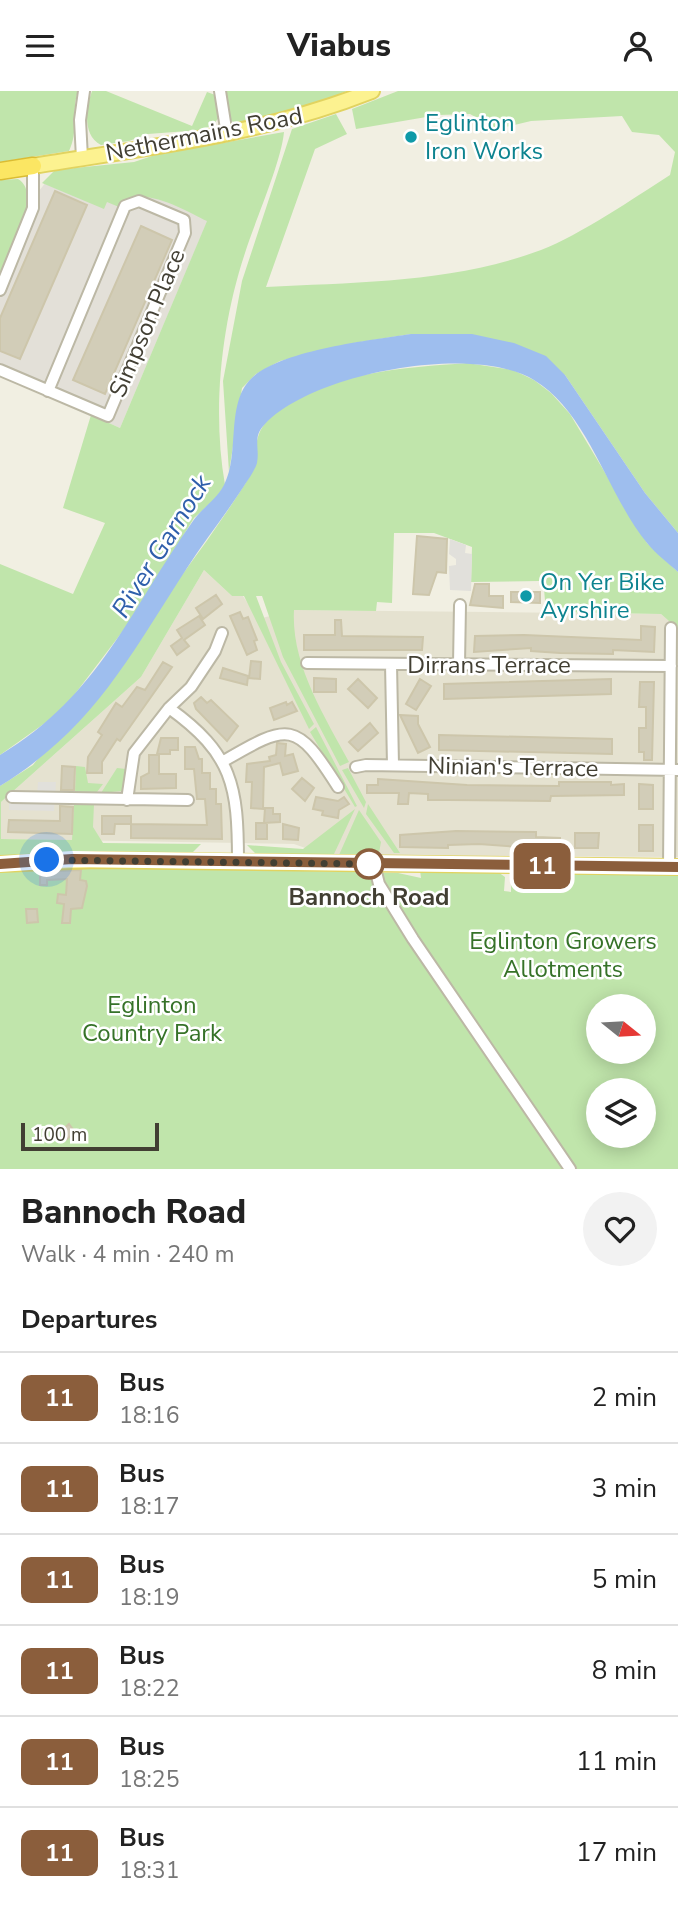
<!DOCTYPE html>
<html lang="en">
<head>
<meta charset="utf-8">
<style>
	body { margin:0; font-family:"Nunito Sans",sans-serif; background:#f2f2f2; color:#222; height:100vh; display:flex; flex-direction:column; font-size:26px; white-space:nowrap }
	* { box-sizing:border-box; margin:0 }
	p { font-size:23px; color:#767676 }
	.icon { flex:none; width:38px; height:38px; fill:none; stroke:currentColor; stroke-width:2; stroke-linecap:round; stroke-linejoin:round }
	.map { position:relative; height:1078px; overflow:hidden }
	.drawer { display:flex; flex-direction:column; background:#fff; flex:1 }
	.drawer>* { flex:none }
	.badge { padding:0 14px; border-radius:10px; font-size:24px; line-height:46px }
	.needle { width:46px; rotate:108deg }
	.tools { position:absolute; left:586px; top:903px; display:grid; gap:14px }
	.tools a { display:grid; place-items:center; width:70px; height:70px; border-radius:50%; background:#fff; box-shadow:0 4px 18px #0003; font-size:35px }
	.scale { position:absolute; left:21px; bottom:18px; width:138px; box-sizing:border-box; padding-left:7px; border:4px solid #423f33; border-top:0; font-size:19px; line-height:24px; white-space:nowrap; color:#423f33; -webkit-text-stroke:5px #fff; paint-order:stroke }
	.you { position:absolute; width:35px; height:35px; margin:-18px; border:5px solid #fff; border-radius:50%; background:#1a73e8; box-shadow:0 0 0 10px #1a73e833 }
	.map>.badge { position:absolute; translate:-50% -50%; box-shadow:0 0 0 4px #fff }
	h2 { padding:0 21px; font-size:26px; line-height:63px }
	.round { display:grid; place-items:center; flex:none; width:74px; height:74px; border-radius:37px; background:#f2f2f2 }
	.headline { display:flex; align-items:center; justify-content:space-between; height:119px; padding:0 21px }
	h1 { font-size:33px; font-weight:800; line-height:52px }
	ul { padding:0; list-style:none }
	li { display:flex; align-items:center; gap:21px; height:91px; padding:0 21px; border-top:2px solid #e0e0e0 }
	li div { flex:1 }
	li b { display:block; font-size:26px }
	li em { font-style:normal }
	li .badge { min-width:77px; font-weight:700; text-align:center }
	header { display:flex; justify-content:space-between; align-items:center; height:91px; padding:0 21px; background:#fff; font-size:32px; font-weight:800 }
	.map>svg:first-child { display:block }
	.residential { fill:#e5e2d0 }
	.industrial { fill:#e3e0d8 }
	.green { fill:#c0e5ab; fill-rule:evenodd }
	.parking { fill:#e1e0db }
	.water { fill:#9ebeee }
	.building { fill:#d2cdb8; stroke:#cdc6ab; stroke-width:2 }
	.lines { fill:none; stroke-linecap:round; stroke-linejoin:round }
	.minor-casing { stroke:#bcb8a5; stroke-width:14 }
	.major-casing { stroke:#e1d360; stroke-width:18 }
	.highway-casing { stroke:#dabc33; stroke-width:19 }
	.minor { stroke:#fff; stroke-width:10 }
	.major { stroke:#fcf290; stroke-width:14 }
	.highway { stroke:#fbe663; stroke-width:16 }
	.line-casing { stroke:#fff; stroke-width:16 }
	.line { stroke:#8b5e3c; stroke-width:10 }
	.walk { stroke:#423f33; stroke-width:7; stroke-dasharray:0 12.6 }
	.culture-dot { fill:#0f9aa8; stroke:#fff; stroke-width:2.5 }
	.stop-dot { fill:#fff; stroke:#8b5e3c; stroke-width:3.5 }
	.labels { text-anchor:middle; stroke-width:5; stroke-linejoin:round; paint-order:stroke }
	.culture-label { font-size:24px; fill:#0d838f; stroke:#fff; text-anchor:start }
	.street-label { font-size:24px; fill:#423f33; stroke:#fff }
	.stop-label { font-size:24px; font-weight:bold; fill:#423f33; stroke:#fff }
	.park-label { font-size:24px; fill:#367228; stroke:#fff }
	.water-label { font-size:26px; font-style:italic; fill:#2f5fab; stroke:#fff }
</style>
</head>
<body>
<header><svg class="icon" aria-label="menu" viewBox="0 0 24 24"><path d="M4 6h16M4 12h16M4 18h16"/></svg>Viabus<svg class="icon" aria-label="person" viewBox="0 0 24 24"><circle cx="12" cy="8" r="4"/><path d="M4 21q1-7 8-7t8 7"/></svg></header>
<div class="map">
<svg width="678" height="1078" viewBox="0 0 678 1078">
	<rect width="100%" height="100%" fill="#f1efe2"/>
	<!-- residential -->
	<path class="residential" d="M204 479 232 505H243L258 528 294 519 661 523 678 538V766L325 764 294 753 1 748V711L141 586Z"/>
	<!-- industrial -->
	<path class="industrial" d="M102 84 209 126 120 337 0 284V188L29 113 46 91Z"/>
	<!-- green -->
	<path class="green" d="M0 0H78C71 20 79 40 69 60L0 71Z
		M92 0H106L192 35 207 1 218 5 220 25 213 34 201 39 148 43 129 50 101 54C82 44 86 17 92 0Z
		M226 0H347C321 10 254 43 229 29L222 7Z
		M398 0H678V442L645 402 565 284 411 243 354 252 280 270 256 283 242 297 229 381 223 290 242 190 292 38 336 23 347 43 315 58 266 196C359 191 453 192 541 159 580 144 634 107 670 84L675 61 659 44 632 41 622 25 531 30 497 38 470 23 438 24 356 38 352 18Z
		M284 41C281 72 255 130 245 162 221 234 212 320 225 394L215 408 194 427 135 524 62 620 0 664V473L73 503 105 432 63 417 91 324 120 337 207 130C186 120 137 90 119 116L107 111 104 118 42 92 55 79 134 71 155 64Z
		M18 88C44 103 9 164 0 186V89Z
		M467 272 513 279 534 289 551 302 570 323 647 452 678 481V538L661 523 546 521 544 498 539 490 471 491 472 456 434 442H394L392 512 377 511 376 520 294 519C291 573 324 624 349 671L340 675 283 566 262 505H256L281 571 314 633 309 638 244 505H232L204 479 141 586 1 711V748L72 749 74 713H94L93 736 103 752 201 753 193 761H72L0 767V695L33 674C105 582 182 492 245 393 265 362 244 346 278 320 331 280 404 277 467 272Z
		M316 636 357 715 355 716 310 641Z
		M76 675 85 676 88 692 103 693 97 701H75Z
		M117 677 126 678 122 700 101 702Z
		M348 677 366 711 364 717 342 679Z
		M368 713 400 762H394L366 723Z
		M355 718 334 763H256L247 754 303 758Z
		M359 719 381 751 379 762 339 764Z
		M61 775 398 782 421 787 420 779 498 781 505 786 504 800 511 801V789L518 780 678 782V1078H0V778ZM598 915H644V961H598ZM598 999H644V1045H598Z"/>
	<!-- parking -->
	<path class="parking" d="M450 448 466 454 465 462 472 463 471 500 450 499 449 475 456 474V468L449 463Z
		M38 691H56L54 720 9 719V704H37Z"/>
	<!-- water -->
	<path class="water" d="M411 243H472L514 252 546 265 565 284 645 402 678 442V481C668 472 656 463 647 452 608 405 588 321 534 289 473 252 313 282 265 333 252 346 260 356 257 372 255 379 248 389 244 395 226 423 205 449 187 477 129 566 94 637 0 695V664C100 604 129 520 193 430 202 417 216 409 224 394 241 362 224 310 254 285 285 259 370 249 411 243Z"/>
	<!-- building -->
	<path class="building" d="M55 100 87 114 20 268 0 260V227Z
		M141 135 172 149 105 303 73 289Z
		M417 445 447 448 446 482 437 481 429 504 413 503Z
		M475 493H489V505H503V517L470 514Z
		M511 501H540V512L511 511Z
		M216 504 222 513 203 528 196 517Z
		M240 521 243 528 248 526 257 549 254 550 257 559 247 564 230 525Z
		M199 525 205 534 184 549 189 555 177 564 171 555 182 547 177 539Z
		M335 529H341L342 545 423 546 422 559H304V544H335Z
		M641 535 655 536 654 561 613 559V563L560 562 531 560V557L474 561 475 545 524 544 641 549Z
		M251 570 261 571 260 588 249 587Z
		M163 571 172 576 120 650 117 648 102 671V682H87L88 666 102 644 98 641 116 612 122 616 137 596 145 599Z
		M223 577 248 585 247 594 220 587Z
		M314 587 336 588V601H314Z
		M358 588 377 607 368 617 348 598Z
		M420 588 431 595 416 619 406 613Z
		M611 588V603L444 608V593Z
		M640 591H654L652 669H644V661H639V637H646V616H639Z
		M201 606 207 612 211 609 238 635 227 650 196 618 194 612Z
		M286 611 287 614 292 611 297 620 274 629 270 617Z
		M400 624 418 625V633L430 656 418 662Z
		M370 632 378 642 358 660 349 651Z
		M439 644 612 648V663L439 659Z
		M161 647H178V659H170V663H157Z
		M277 652 286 653 285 665 293 663 298 680 283 684 280 672 264 676 263 718 251 717 252 691H246L247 673 270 670 269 666 276 664Z
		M185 656H195L199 668H202V682H210V698H216V713H221L222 748 131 747V733L207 734 205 708H197L194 678H185Z
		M149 664H159V683H176V697L141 698V686L149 682Z
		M62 675 75 676 74 699H61Z
		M302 687 314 697 305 710 292 698Z
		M378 688 467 694 559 695V691H611V694L624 693V704L551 705 550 710 448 709H428V703L409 702 408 713H398L399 702H367V694H378Z
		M639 693 653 694V718H639Z
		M316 706 338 710 344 706 349 713 339 719 338 727 322 724 323 720 313 718Z
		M60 715 73 716 72 743 8 741 9 729 60 730Z
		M265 717H273V723H280V731L264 732Z
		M102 725H131V733H115L114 743H102Z
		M256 732H267V748H256Z
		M283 733 299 737 298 749 283 748Z
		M639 734H653V760H639Z
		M456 740 536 741V746L560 747V759L479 753 448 754V757L400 756V744Z
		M575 742H599L598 757H575Z
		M81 779 80 789 86 790 87 795 82 817 71 818 70 832H62L64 813 57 812 58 803 66 804 67 788 47 789V794H40V781Z
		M26 818H37L38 831 27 832Z
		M69 1033 75 1041 67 1048 61 1040Z"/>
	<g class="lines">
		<defs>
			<path id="minor" d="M220 0 227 44
				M82 67 80 29 84 0
				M0 199 33 117V75
				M0 279 108 325 185 142 184 129 139 110 125 115 48 300
				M307 572 671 575
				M391 573 393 674
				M459 573 460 514
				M169 617C233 663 238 695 238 771
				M222 671C290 631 296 630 338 696
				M356 676 366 674 678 679
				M12 706 188 709
				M127 709 134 662 169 617 191 596 215 560 222 542
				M374 773 379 793 413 848 570 1078
				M669 776 671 537"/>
			<path id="major" d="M33 75C149 56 261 44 372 0
				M0 773 96 769 678 776"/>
			<path id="highway" d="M0 80 33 75"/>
		</defs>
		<!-- minor casing -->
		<use href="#minor" class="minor-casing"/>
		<!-- major casing -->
		<use href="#major" class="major-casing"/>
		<!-- highway casing -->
		<use href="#highway" class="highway-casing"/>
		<!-- minor -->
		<use href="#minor" class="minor"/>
		<!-- major -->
		<use href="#major" class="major"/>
		<!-- highway -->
		<use href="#highway" class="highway"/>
	</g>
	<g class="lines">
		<defs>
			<path id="line" d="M0 773 72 768 678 776"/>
		</defs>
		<!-- line casing -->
		<use href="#line" class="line-casing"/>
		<!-- line -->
		<use href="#line" class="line"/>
		<!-- walk -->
		<path class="walk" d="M47 769 374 773H369"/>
	</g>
	<!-- markers -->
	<g class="culture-dot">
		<circle cx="411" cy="46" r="7"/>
		<circle cx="526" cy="505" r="7"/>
	</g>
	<circle class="stop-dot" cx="369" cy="773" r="14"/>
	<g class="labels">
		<!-- culture labels -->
		<g class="culture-label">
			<text x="425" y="40">Eglinton<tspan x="425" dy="28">Iron Works</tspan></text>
			<text x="540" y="499">On Yer Bike<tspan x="540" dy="28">Ayrshire</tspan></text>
		</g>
		<!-- street labels -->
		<g class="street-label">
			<text transform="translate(204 43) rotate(-11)" y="8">Nethermains Road</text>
			<text transform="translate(147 232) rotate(-67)" y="8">Simpson Place</text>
			<text x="489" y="582">Dirrans Terrace</text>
			<text transform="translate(513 676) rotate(1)" y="8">Ninian's Terrace</text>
		</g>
		<!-- stop labels -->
		<g class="stop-label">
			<text x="369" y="814">Bannoch Road</text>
		</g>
		<!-- park labels -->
		<g class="park-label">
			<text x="563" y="858">Eglinton Growers<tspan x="563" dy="28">Allotments</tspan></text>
			<text x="152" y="922">Eglinton<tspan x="152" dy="28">Country Park</tspan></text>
		</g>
		<!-- water labels -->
		<g class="water-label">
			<text transform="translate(161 455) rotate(-58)" y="9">River Garnock</text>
		</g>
	</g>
</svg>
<div class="tools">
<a><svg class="needle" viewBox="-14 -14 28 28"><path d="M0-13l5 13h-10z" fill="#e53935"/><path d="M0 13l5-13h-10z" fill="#767676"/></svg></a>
<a><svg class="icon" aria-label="layers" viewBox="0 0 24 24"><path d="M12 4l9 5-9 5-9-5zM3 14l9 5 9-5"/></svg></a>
</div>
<div class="scale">100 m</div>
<div class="you" style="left:47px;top:769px"></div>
<b class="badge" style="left:542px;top:775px;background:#8b5e3c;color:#fff">11</b>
</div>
<section class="drawer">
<div class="headline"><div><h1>Bannoch Road</h1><p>Walk · 4 min · 240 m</p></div><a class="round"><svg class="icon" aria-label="heart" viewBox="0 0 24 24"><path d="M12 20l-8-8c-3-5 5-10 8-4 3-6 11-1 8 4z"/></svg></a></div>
<h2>Departures</h2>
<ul>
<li><span class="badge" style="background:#8b5e3c;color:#fff">11</span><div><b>Bus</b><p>18:16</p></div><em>2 min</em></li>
<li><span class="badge" style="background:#8b5e3c;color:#fff">11</span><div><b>Bus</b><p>18:17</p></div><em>3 min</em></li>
<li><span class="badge" style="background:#8b5e3c;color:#fff">11</span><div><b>Bus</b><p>18:19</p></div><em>5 min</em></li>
<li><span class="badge" style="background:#8b5e3c;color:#fff">11</span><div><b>Bus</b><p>18:22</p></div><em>8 min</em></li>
<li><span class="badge" style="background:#8b5e3c;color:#fff">11</span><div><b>Bus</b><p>18:25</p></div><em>11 min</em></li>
<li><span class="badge" style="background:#8b5e3c;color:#fff">11</span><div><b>Bus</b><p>18:31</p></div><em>17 min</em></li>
</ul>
</section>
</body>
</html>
